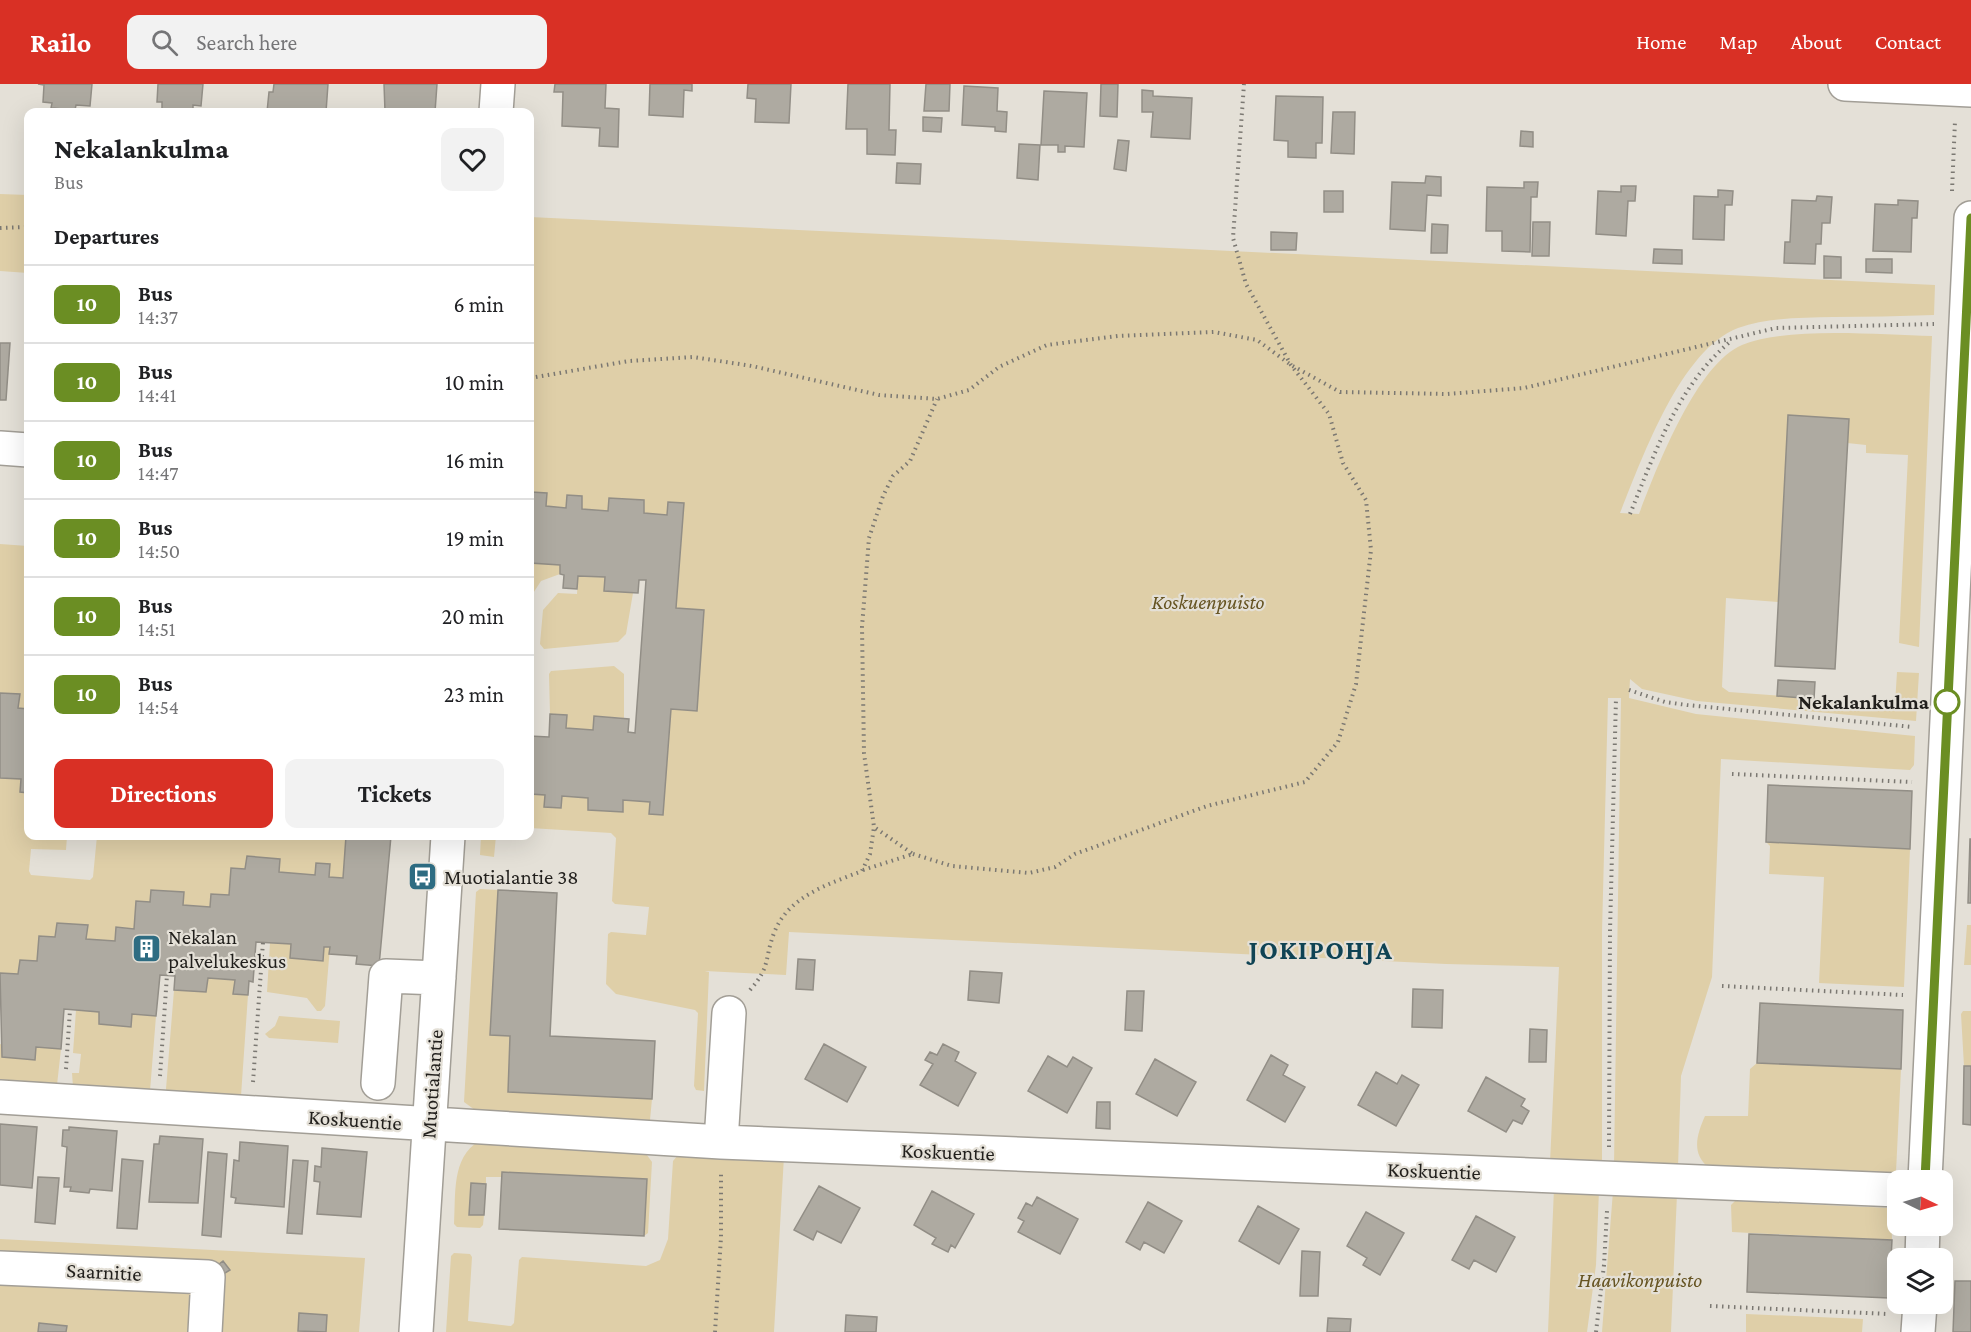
<!DOCTYPE html>
<html lang="en">
<head>
<meta charset="utf-8">
<style>
	body { margin:0; font-family:"Crimson Pro",serif; background:#f2f2f2; color:#202124; height:100vh; display:flex; flex-direction:column; font-size:22px; white-space:nowrap }
	* { box-sizing:border-box; margin:0 }
	p { font-size:20px; color:#757577 }
	.icon { flex:none; width:33px; height:33px; fill:none; stroke:currentColor; stroke-width:2; stroke-linecap:round; stroke-linejoin:round }
	.map { position:relative; flex:1; overflow:hidden }
	.drawer { position:absolute; left:24px; top:24px; width:510px; height:732px; display:flex; flex-direction:column; background:#fff; border-radius:12px; box-shadow:0 6px 24px #0002 }
	.drawer>* { flex:none }
	.badge { padding:0 12px; border-radius:9px; font-size:21px; line-height:39px }
	.needle { width:39px; rotate:95deg }
	.buttons { position:absolute; left:1887px; top:1086px; display:grid; gap:12px }
	.buttons a { display:grid; place-items:center; width:66px; height:66px; border-radius:12px; background:#fff; box-shadow:0 6px 24px #0002; font-size:30px }
	.map>.badge { position:absolute; translate:-50% -50%; box-shadow:0 0 0 3px #fff }
	h2 { padding:0 30px; font-size:22px; line-height:54px }
	.round { display:grid; place-items:center; flex:none; width:63px; height:63px; border-radius:12px; background:#f2f2f2 }
	.head { display:flex; align-items:center; justify-content:space-between; height:102px; padding:0 30px }
	h1 { font-size:28px; font-weight:700; line-height:45px }
	.button { display:flex; gap:12px; margin-top:auto; padding:12px 30px }
	.button a { flex:1; height:69px; border-radius:12px; background:#d93025; color:#fff; font-size:24px; font-weight:700; line-height:69px; text-align:center }
	.button a+a { background:#f2f2f2; color:#202124 }
	ul { padding:0; list-style:none }
	li { display:flex; align-items:center; gap:18px; height:78px; padding:0 30px; border-top:2px solid #e0e0e0 }
	li div { flex:1 }
	li b { display:block; font-size:22px }
	li em { font-style:normal }
	li .badge { min-width:66px; font-weight:700; text-align:center }
	header { display:flex; align-items:center; gap:36px; box-sizing:border-box; height:84px; padding:0 30px; background:#d93025; color:#fff }
	header strong { font-size:28px }
	nav { display:flex; gap:33px; margin-inline-start:auto; font-size:21px }
	.search { width:420px; height:54px; background:#f2f2f2; display:flex; align-items:center; gap:15px; box-sizing:border-box; padding:0 21px; border-radius:12px; color:#757577; font-size:22px }
	.map>svg:first-child { display:block }
	.green { fill:#dfcfa8 }
	.building { fill:#aeaaa1; stroke:#928e86; stroke-width:1.5 }
	.lines { fill:none; stroke-linecap:round; stroke-linejoin:round }
	.minor-casing { stroke:#a29e96; stroke-width:36 }
	.path { stroke:#7b7872; stroke-width:4; stroke-dasharray:1.5 4.5; stroke-linecap:butt }
	.minor { stroke:#fff; stroke-width:33 }
	.line-casing { stroke:#fff; stroke-width:14 }
	.line { stroke:#6b8e23; stroke-width:9 }
	.stop-dot { fill:#fff; stroke:#6b8e23; stroke-width:3 }
	.labels { text-anchor:middle; stroke-width:4.5; stroke-linejoin:round; paint-order:stroke }
	.park-label { font-size:21px; font-style:italic; fill:#665422; stroke:#e4e0d7 }
	.stop-label { font-size:21px; font-weight:bold; fill:#211f1c; stroke:#e4e0d7; text-anchor:end }
	.poi-label { font-size:21px; fill:#211f1c; stroke:#e4e0d7; text-anchor:start }
	.street-label { font-size:21px; fill:#211f1c; stroke:#e4e0d7 }
	.district-label { font-size:27px; font-weight:bold; letter-spacing:1.5px; fill:#0f4354; stroke:#e4e0d7 }
</style>
</head>
<body>
<header>
<strong>Railo</strong>
<div class="search"><svg class="icon" aria-label="search" viewBox="0 0 24 24"><circle cx="10" cy="10" r="6"/><path d="M15 15l6 6"/></svg>Search here</div>
<nav><a>Home</a><a>Map</a><a>About</a><a>Contact</a></nav>
</header>
<div class="map">
<svg width="1971" height="1248" viewBox="0 0 1971 1248">
	<rect width="100%" height="100%" fill="#e4e0d7"/>
	<!-- green -->
	<path class="green" d="M0 110 28 111V189L0 187Z
		M530 133 1935 201 1934 231C1900 232 1867 233 1833 233 1801 234 1769 233 1738 244 1680 266 1642 375 1620 429L1639 430C1656 386 1696 280 1742 261 1788 242 1880 251 1932 252L1919 563 1899 559 1908 371 1866 369V361L1847 359 1848 335 1788 331 1778 518 1726 514 1722 603 1729 608 1895 620 1897 588 1919 589 1916 637 1697 617 1642 605 1630 595 1629 614 1696 630 1915 652 1914 681 1910 686 1721 675 1712 893 1681 992 1678 1083 1614 1081 1621 614H1608L1602 848V1081L1550 1079 1559 883 1446 880 789 848 786 891 705 887 709 888 704 1007 696 1006 694 1002 698 929 695 926 616 910 606 900 608 850 611 848 646 851 649 823 615 820 612 817 616 754 611 749 530 744V710L545 711 544 723 560 724 562 712 588 714V726L623 727V716L650 718 649 730 663 731 671 625 697 627 704 526 676 524 684 420 667 431 644 429V416L609 414 608 427 582 425V412L567 411 566 424 546 422 547 409 532 408 530 440Z
		M0 460 28 462V625L18 624 19 610 0 609Z
		M530 479 560 481V490L541 497 530 514Z
		M578 492 605 493V507L633 509 626 550 618 558 544 565 540 560 543 526 558 509 577 510Z
		M614 582 624 590V634L595 632 593 646 566 644 567 631 550 630 549 590 551 587Z
		M0 694 21 695 20 708 28 709V752H67L66 766 31 765 29 787 31 791 90 796 93 793 97 752H346L343 794 329 793V780L316 779 315 791 279 788 280 775 247 773 245 785H231L229 811 211 810 210 823 183 821V808L151 806 150 818H136L134 845 116 843 115 857 86 855 87 841 57 839 55 853 39 852 37 877 20 876 18 890 0 889Z
		M481 752H496L494 773 480 771Z
		M1766 758 1910 765 1904 903 1819 899 1824 793 1769 790 1770 762Z
		M480 805 498 806 490 951 510 952 508 1008 652 1015 650 1036 647 1040 479 1029 464 1018 476 808Z
		M1967 841H1971V881H1964Z
		M270 859 291 860V874L323 877 324 863H330L325 922 321 927H317L307 914 267 908Z
		M208 894 235 896 234 910 248 911 241 1012 166 1008V1005L174 906 206 908Z
		M76 926 99 928V940L131 943 132 930 156 932 150 1007 73 1003 72 989H79L81 970 73 969Z
		M1963 927H1971V982H1964L1961 930Z
		M279 932 340 937 338 959 269 954 265 950 275 942Z
		M0 960 3 961 2 973 34 976 36 963 61 965 57 1001 0 999Z
		M1757 979 1901 985 1896 1088 1890 1091 1708 1083C1691 1069 1697 1050 1705 1032H1748L1750 985Z
		M479 1057 644 1067 652 1078 648 1149 644 1152 647 1095 503 1088 502 1093H486V1100L471 1099 469 1130 484 1131 483 1141 480 1144 457 1143 454 1140C456 1111 451 1074 479 1057Z
		M679 1070 784 1072 774 1248H446L451 1172 454 1169 470 1170 472 1173 468 1237 511 1242 514 1239 519 1176 522 1173 646 1182 660 1176 668 1155 673 1077Z
		M1554 1104 1599 1106 1596 1181 1587 1248H1548Z
		M1613 1107 1677 1110 1671 1248H1602Z
		M1735 1117 1891 1124 1892 1156 1732 1148 1731 1121Z
		M0 1155 365 1174 359 1248H0Z
		M1746 1230 1863 1235 1862 1248H1746Z"/>
	<!-- building -->
	<path class="building" d="M38 0H92L90 22 76 21 75 26 51 24 52 19 43 18 44 1Z
		M158 0H203L201 22 193 21V28L162 27V18H157Z
		M274 0H328L326 28H267L269 8H273Z
		M384 0H437L435 28 385 27Z
		M555 0H606L605 24 619 25 618 63 599 62 600 44 562 42 563 8H554Z
		M650 0H692V7L684 6 683 33 649 31Z
		M748 0H791L789 39 755 38 756 15 747 14Z
		M848 0H890L889 46H896L895 71 867 70V45H846Z
		M926 0H950L949 27H924Z
		M1101 0H1118L1117 33 1100 32Z
		M964 2 998 4 997 27 1007 28 1006 48 995 47V43L962 41Z
		M1142 6 1153 7V12L1192 14 1190 55 1151 53 1153 28H1142Z
		M1044 7 1087 9 1084 63 1065 62V68H1058V61H1041Z
		M1276 12 1323 13 1322 59H1316V74L1288 73V57L1274 56Z
		M1333 28H1355L1354 70 1331 69Z
		M923 33 942 34 941 48 923 47Z
		M1521 47 1533 48V63L1520 62Z
		M1118 56 1129 57 1126 87 1114 85Z
		M1019 60 1040 61 1038 96 1017 94Z
		M897 79 921 80 920 100 896 99Z
		M1426 92 1441 93V112L1427 111 1425 147 1390 145 1392 98 1425 99Z
		M1524 98H1538L1537 113H1531L1530 168 1502 167V147H1486L1487 103 1524 104Z
		M1621 102H1636L1635 117H1628L1626 152 1596 150 1598 107 1621 108Z
		M1718 106 1733 107 1732 121H1725L1724 156 1693 155 1694 112 1718 113Z
		M1324 107H1343V128H1324Z
		M1817 112 1832 113 1830 139H1822L1821 160H1816L1815 180 1784 179 1785 158H1790L1792 116 1816 117Z
		M1898 116 1918 117 1917 134H1912L1911 168 1873 167 1875 120 1898 121Z
		M1533 138H1550L1549 172H1532Z
		M1432 140 1448 141 1447 169H1431Z
		M1271 148 1297 149 1296 166H1271Z
		M1654 165 1682 166V180L1653 179Z
		M1824 172 1841 173V194H1824Z
		M1866 175H1892V189L1866 188Z
		M0 259H10L6 316H0Z
		M1788 331 1849 335 1835 585 1775 582Z
		M531 408 547 409 546 422 566 424 567 411 582 412V425L608 427 609 414 644 416V429L667 431 668 418 684 419 676 524 704 526 697 627 671 625 663 731 649 730 650 718 623 716V728L588 726V714L562 712 561 724 544 723 545 711 530 710V652L549 653 550 630 567 631 566 644 593 646 594 632 629 635 628 648 635 649 646 496H639L638 509 604 507 605 493 578 492 577 505 563 504 564 491 560 490V481L530 479Z
		M1778 596 1815 598 1814 615 1777 612Z
		M0 609 20 610 18 624 28 625V709L20 708 21 695 0 694Z
		M1768 701 1912 707 1910 765 1766 758Z
		M346 752H391L379 882 356 880 357 872 329 870 330 863H324L323 877 290 874 291 860 256 858 253 898 249 897 248 911 233 910 235 896 208 894 206 908 174 906 175 892 160 891 156 932 132 930 131 943 99 940V928L64 925 61 965 36 963 35 976 2 973 0 889 18 890 20 876 37 877 39 852 55 853 57 839 88 841 86 855 115 857 116 843 134 845 136 817 150 818 151 806 184 808 183 821 210 823 211 810 229 811 231 784 245 785 247 772 280 775 279 788 315 791 316 779 330 780 329 793 343 794Z
		M1970 755H1971V819H1968Z
		M498 806 557 809 550 952 655 957 652 1015 508 1008 510 952 490 951Z
		M798 875 815 876 813 906 796 905Z
		M970 887 1002 889 999 919 968 916Z
		M1413 905 1443 906 1442 944 1412 943Z
		M1127 907H1144L1142 947 1125 946Z
		M1760 919 1903 926 1901 985 1757 979Z
		M1530 945 1547 946 1546 978H1529Z
		M824 960 866 983 847 1018 805 995Z
		M943 960 959 968 955 977 976 989 958 1022 920 1001 933 980 925 976 930 968 937 971Z
		M1271 971 1288 981 1283 991 1305 1003 1285 1038 1247 1016Z
		M1048 972 1067 983 1073 973 1092 984 1067 1029 1028 1007Z
		M1155 975 1196 998 1177 1032 1136 1010Z
		M1964 982H1971V1041L1963 1040Z
		M1376 988 1397 1000 1402 991 1419 1001 1396 1042 1358 1021Z
		M1486 993 1525 1015 1521 1022 1529 1027 1522 1040 1513 1036 1506 1048 1468 1027Z
		M1097 1018H1110V1045L1096 1044Z
		M0 1040 37 1043 32 1104 0 1101Z
		M69 1043 117 1047 112 1107 90 1105 89 1109 70 1107 71 1103H64L67 1063 62 1062 63 1046H69Z
		M160 1052 203 1055 198 1119 149 1118 154 1060H159Z
		M240 1058 288 1062 284 1123 235 1119 236 1114 231 1113 234 1076 239 1077Z
		M322 1064 367 1068 361 1133 317 1130 320 1098 314 1097 315 1082 321 1083Z
		M208 1068 227 1070 221 1153 202 1151Z
		M122 1075 143 1077 137 1145 117 1144Z
		M293 1076 308 1077 302 1150 287 1149Z
		M502 1088 647 1095 644 1152 499 1145Z
		M38 1093 59 1094 55 1140 35 1138Z
		M471 1099 486 1100 484 1131H469Z
		M819 1102 860 1124 841 1159 817 1147 813 1156 794 1146Z
		M932 1107 974 1130 955 1164 951 1161 948 1168 932 1160 936 1154 914 1141Z
		M1037 1113 1078 1135 1060 1170 1018 1148 1024 1137 1018 1134 1026 1119 1032 1122Z
		M1148 1118 1182 1137 1164 1169 1144 1158 1140 1166 1126 1158Z
		M1258 1122 1299 1145 1279 1180 1239 1157Z
		M1366 1128 1404 1149 1380 1191 1363 1181 1367 1174 1347 1162Z
		M1476 1132 1515 1153 1496 1188 1474 1176 1469 1185 1452 1176Z
		M1749 1150 1892 1156 1889 1214 1747 1208Z
		M1302 1167 1320 1168 1318 1212H1300Z
		M223 1177 230 1186 220 1192 214 1184Z
		M1955 1197H1971V1248H1953Z
		M299 1229 327 1231 326 1248 298 1247Z
		M846 1231 877 1233 876 1248H845Z
		M1328 1234 1351 1235 1350 1248H1327Z
		M39 1239 67 1242 66 1248H38Z"/>
	<g class="lines">
		<defs>
			<path id="minor" d="M1845 0 1971 6
				M496 28 498 0
				M0 364 28 366
				M378 999 386 892 439 894
				M0 1013 721 1058 1898 1106
				M721 1058 729 929
				M1925 1096 1971 134
				M1922 1174 1923 1142
				M0 1184 208 1193 205 1248
				M416 1248 448 752
				M1918 1248 1920 1220"/>
		</defs>
		<!-- minor casing -->
		<use href="#minor" class="minor-casing"/>
		<!-- path -->
		<path class="path" d="M1952 107 1955 37
			M0 144 28 143
			M530 294 629 277 693 273 752 282 879 311 937 315 969 306 999 283 1047 261 1118 252 1214 248 1257 256 1291 281 1340 308 1447 310 1524 304 1776 244 1934 240
			M1630 430C1656 366 1678 301 1732 256
			M1629 606 1665 618 1687 621 1913 643
			M1732 690 1912 698
			M913 770 952 782 1029 789 1055 783 1075 770 1207 722 1305 698 1338 658 1356 600 1371 466 1366 416 1343 379 1329 330 1291 281 1246 200 1233 154 1244 0
			M863 786 913 770 874 743
			M1722 902 1903 911
			M750 906C771 882 764 876 774 849 788 812 829 800 862 787L870 770 874 743 864 669 862 543 869 454 883 412 893 392 910 377 937 315
			M66 985 70 926
			M160 992 167 891
			M253 998 263 858
			M1609 1063 1610 847 1616 614
			M1710 1222 1888 1230
			M715 1248 721 1153V1089
			M1596 1248 1604 1181 1607 1127"/>
		<!-- minor -->
		<use href="#minor" class="minor"/>
	</g>
	<g class="lines">
		<defs>
			<path id="line" d="M1925 1096 1971 134"/>
		</defs>
		<!-- line casing -->
		<use href="#line" class="line-casing"/>
		<!-- line -->
		<use href="#line" class="line"/>
	</g>
	<!-- icons -->
	<defs>
		<symbol id="bus-square" viewBox="-11 -11 22 22"><rect x="-9" y="-9" width="18" height="18" rx="4" fill="#2e6c82" stroke="#e4e0d7"/><path d="M-5-6H5V4H4V6H2V4H-2V6H-4V4H-5ZM-3.5-4V0h7V-4ZM-3.5 1.2v1.5H-2V1.2ZM2 1.2v1.5H3.5V1.2Z" fill="#fff"/></symbol>
		<symbol id="building-square" viewBox="-11 -11 22 22"><rect x="-9" y="-9" width="18" height="18" rx="4" fill="#2e6c82" stroke="#e4e0d7"/><path d="M-4-6H4V6H1V3H-1V6H-4ZM-2.5-4.3h1.7v1.8h-1.7ZM.8-4.3h1.7v1.8H.8ZM-2.5-1h1.7V.8h-1.7ZM.8-1h1.7V.8H.8Z" fill="#fff"/></symbol>
	</defs>
	<g fill-rule="evenodd">
		<use href="#bus-square" x="406" y="776" width="33" height="33"/>
		<use href="#building-square" x="130" y="848" width="33" height="33"/>
	</g>
	<!-- markers -->
	<circle class="stop-dot" cx="1947" cy="618" r="12"/>
	<g class="labels">
		<!-- park labels -->
		<g class="park-label">
			<text x="1208" y="525">Koskuenpuisto</text>
			<text x="1640" y="1203">Haavikonpuisto</text>
		</g>
		<!-- stop labels -->
		<g class="stop-label">
			<text x="1929" y="625">Nekalankulma</text>
		</g>
		<!-- poi labels -->
		<g class="poi-label">
			<text x="444" y="800">Muotialantie 38</text>
			<text x="168" y="860">Nekalan<tspan x="168" dy="24">palvelukeskus</tspan></text>
		</g>
		<!-- street labels -->
		<g class="street-label">
			<text transform="translate(432 1000) rotate(-86)" y="7">Muotialantie</text>
			<text transform="translate(355 1036) rotate(4)" y="7">Koskuentie</text>
			<text transform="translate(948 1068) rotate(2)" y="7">Koskuentie</text>
			<text transform="translate(1434 1087) rotate(2)" y="7">Koskuentie</text>
			<text transform="translate(104 1188) rotate(3)" y="7">Saarnitie</text>
		</g>
		<!-- district labels -->
		<g class="district-label">
			<text x="1321" y="875">JOKIPOHJA</text>
		</g>
	</g>
</svg>
<div class="buttons">
<a><svg class="needle" viewBox="-14 -14 28 28"><path d="M0-13l5 13h-10z" fill="#e53935"/><path d="M0 13l5-13h-10z" fill="#757577"/></svg></a>
<a><svg class="icon" aria-label="layers" viewBox="0 0 24 24"><path d="M12 4l9 5-9 5-9-5zM3 14l9 5 9-5"/></svg></a>
</div>
<section class="drawer">
<div class="head"><div><h1>Nekalankulma</h1><p>Bus</p></div><a class="round"><svg class="icon" aria-label="heart" viewBox="0 0 24 24"><path d="M12 20l-8-8c-3-5 5-10 8-4 3-6 11-1 8 4z"/></svg></a></div>
<h2>Departures</h2>
<ul>
<li><span class="badge" style="background:#6b8e23;color:#fff">10</span><div><b>Bus</b><p>14:37</p></div><em>6 min</em></li>
<li><span class="badge" style="background:#6b8e23;color:#fff">10</span><div><b>Bus</b><p>14:41</p></div><em>10 min</em></li>
<li><span class="badge" style="background:#6b8e23;color:#fff">10</span><div><b>Bus</b><p>14:47</p></div><em>16 min</em></li>
<li><span class="badge" style="background:#6b8e23;color:#fff">10</span><div><b>Bus</b><p>14:50</p></div><em>19 min</em></li>
<li><span class="badge" style="background:#6b8e23;color:#fff">10</span><div><b>Bus</b><p>14:51</p></div><em>20 min</em></li>
<li><span class="badge" style="background:#6b8e23;color:#fff">10</span><div><b>Bus</b><p>14:54</p></div><em>23 min</em></li>
</ul>
<div class="button"><a>Directions</a><a>Tickets</a></div>
</section>
</div>
</body>
</html>
